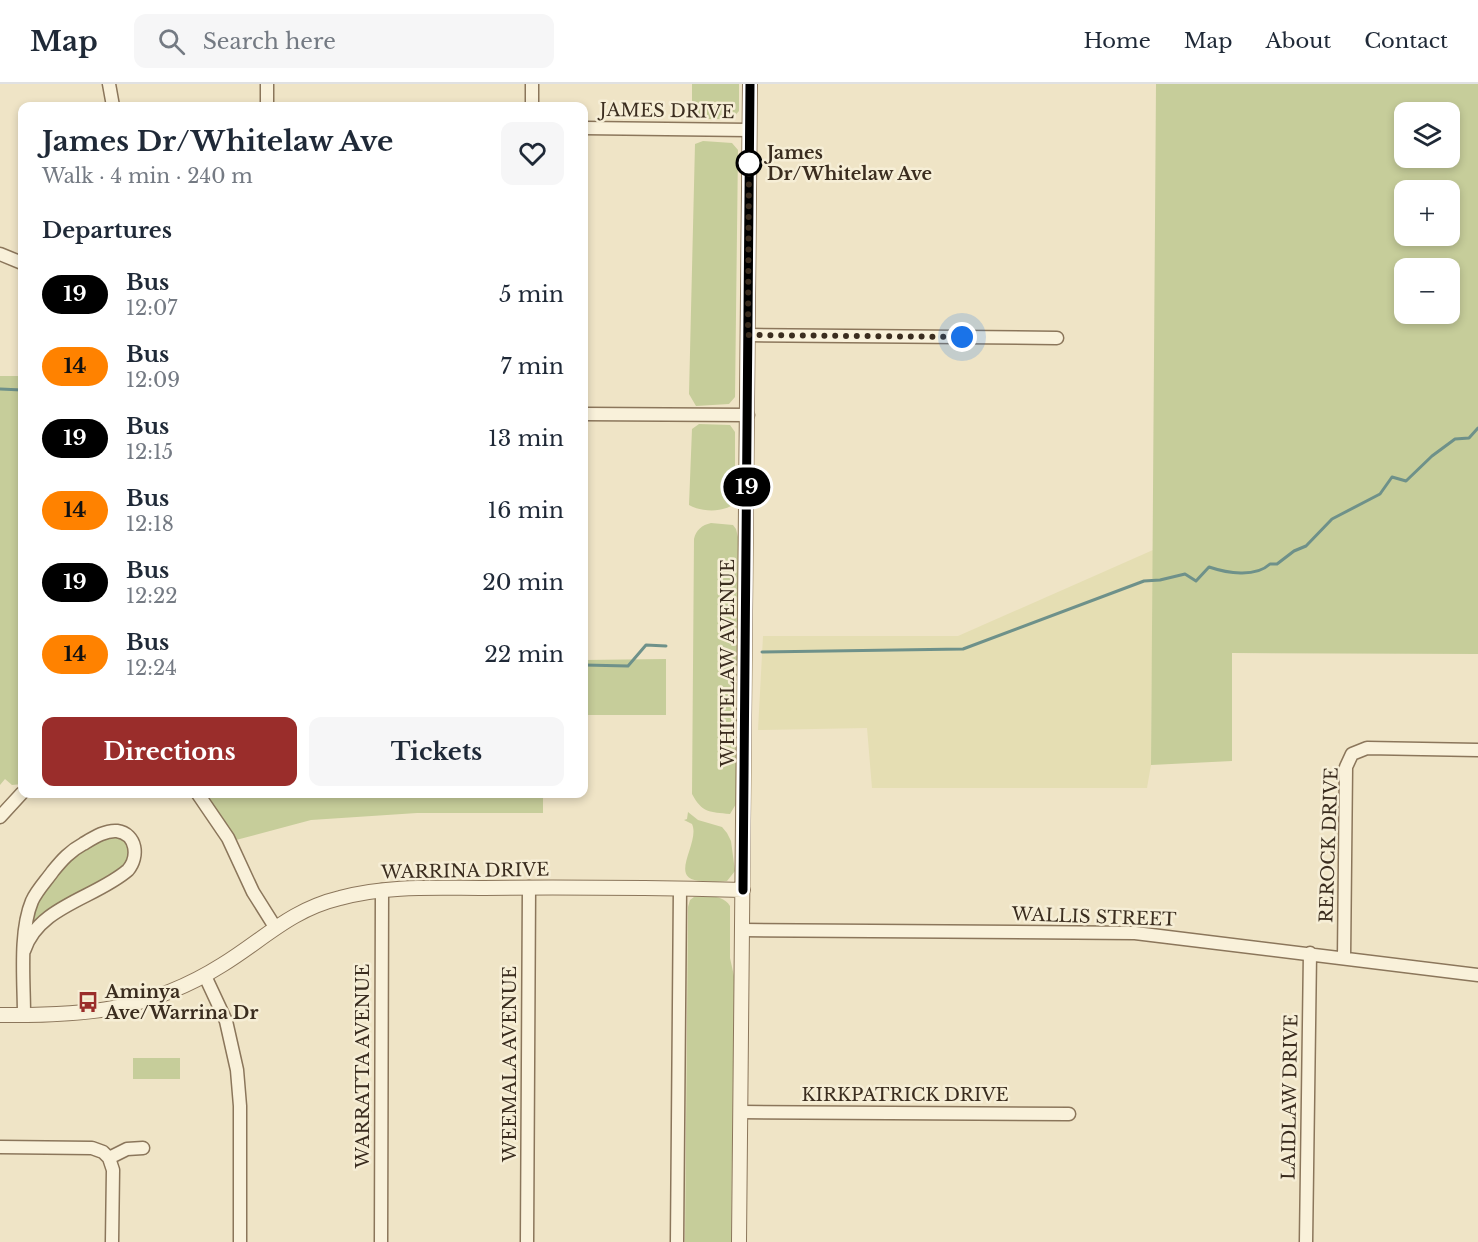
<!DOCTYPE html>
<html lang="en">
<head>
<meta charset="utf-8">
<style>
	body { margin:0; font-family:"Libre Baskerville",serif; background:#f6f6f7; color:#1f2937; height:100vh; display:flex; flex-direction:column; font-size:22px; white-space:nowrap }
	* { box-sizing:border-box; margin:0 }
	p { font-size:20px; color:#747a83 }
	.icon { flex:none; width:33px; height:33px; fill:none; stroke:currentColor; stroke-width:2; stroke-linecap:round; stroke-linejoin:round }
	.map { position:relative; flex:1; overflow:hidden }
	.sheet { position:absolute; left:18px; top:18px; width:570px; height:696px; display:flex; flex-direction:column; background:#fff; border-radius:12px; box-shadow:0 3px 9px #0003 }
	.sheet>* { flex:none }
	.badge { padding:0 12px; border-radius:20px; font-size:21px; line-height:39px }
	.controls { position:absolute; left:1394px; top:18px; display:grid; gap:12px }
	.controls a { display:grid; place-items:center; width:66px; height:66px; border-radius:12px; background:#fff; box-shadow:0 3px 9px #0003; font-size:30px }
	.you { position:absolute; width:30px; height:30px; margin:-15px; border:4px solid #fff; border-radius:50%; background:#1a73e8; box-shadow:0 0 0 9px #1a73e833 }
	.map>.badge { position:absolute; translate:-50% -50%; box-shadow:0 0 0 3px #fff }
	h2 { padding:0 24px; font-size:22px; line-height:54px }
	.round { display:grid; place-items:center; flex:none; width:63px; height:63px; border-radius:12px; background:#f6f6f7 }
	.summary { display:flex; align-items:center; justify-content:space-between; height:102px; padding:0 24px }
	h1 { font-size:28px; font-weight:700; line-height:45px }
	.action { display:flex; gap:12px; margin-top:auto; padding:12px 24px }
	.action a { flex:1; height:69px; border-radius:12px; background:#9a2d2b; color:#fff; font-size:24px; font-weight:700; line-height:69px; text-align:center }
	.action a+a { background:#f6f6f7; color:#1f2937 }
	ul { padding:0; list-style:none }
	li { display:flex; align-items:center; gap:18px; height:72px; padding:0 24px }
	li div { flex:1 }
	li b { display:block; font-size:22px }
	li em { font-style:normal }
	li .badge { min-width:66px; font-weight:700; text-align:center }
	header { display:flex; align-items:center; gap:36px; box-sizing:border-box; height:84px; padding:0 30px; background:#fff; border-bottom:2px solid #e0e1e3 }
	header strong { font-size:28px }
	nav { display:flex; gap:33px; margin-inline-start:auto; font-size:21px }
	.search { width:420px; height:54px; background:#f6f6f7; display:flex; align-items:center; gap:15px; box-sizing:border-box; padding:0 21px; border-radius:12px; color:#747a83; font-size:22px }
	.map>svg:first-child { display:block }
	.farmland { fill:#e5deb3 }
	.green { fill:#c6cd9a; fill-rule:evenodd }
	.lines { fill:none; stroke-linecap:round; stroke-linejoin:round }
	.stream { stroke:#6e918a; stroke-width:3 }
	.minor-casing { stroke:#8b765b; stroke-width:15 }
	.tertiary-casing { stroke:#8b765b; stroke-width:16 }
	.minor { stroke:#f9f1da; stroke-width:12 }
	.tertiary { stroke:#f9f1da; stroke-width:14 }
	.line-casing { stroke:#fff; stroke-width:14 }
	.line { stroke:#000; stroke-width:9 }
	.walk { stroke:#3b2d1f; stroke-width:6; stroke-dasharray:0 10.8 }
	.stop-dot { fill:#fff; stroke:#000; stroke-width:3 }
	.labels { text-anchor:middle; stroke-width:5; stroke-linejoin:round; paint-order:stroke }
	.street-label { font-size:18px; fill:#3b2d1f; stroke:#f6eed6 }
	.stop-label { font-size:18px; font-weight:bold; fill:#3b2d1f; stroke:#f6eed6; text-anchor:start }
	.poi-label { font-size:18px; font-weight:bold; fill:#3b2d1f; stroke:#f6eed6; text-anchor:start }
</style>
</head>
<body>
<header>
<strong>Map</strong>
<div class="search"><svg class="icon" aria-label="search" viewBox="0 0 24 24"><circle cx="10" cy="10" r="6"/><path d="M15 15l6 6"/></svg>Search here</div>
<nav><a>Home</a><a>Map</a><a>About</a><a>Contact</a></nav>
</header>
<div class="map">
<svg width="1478" height="1158" viewBox="0 0 1478 1158">
	<rect width="100%" height="100%" fill="#efe4c6"/>
	<!-- farmland -->
	<path class="farmland" d="M1153 466 1151 681 1147 704H872L867 644 758 646 763 552H958Z"/>
	<!-- green -->
	<path class="green" d="M692 0H739V27L732 35H699L692 31Z
		M1156 0H1478V570L1232 569V677L1151 681ZM1404 28H1449V74H1404ZM1404 106H1449V152H1404ZM1404 184H1449V230H1404Z
		M703 57 732 59 738 66 735 313 729 320 696 322 689 310 695 60Z
		M0 292H22V700L12 701 5 695 0 701Z
		M699 340 730 341 735 348V419C724 429 701 428 689 421L692 345Z
		M711 439 733 441 736 445 738 453 736 720 730 730C710 728 702 729 692 710L694 455C696 446 702 441 711 439Z
		M666 575V631H584V576Z
		M207 710H543V729H417L311 736 236 756Z
		M688 728 698 736 722 743 727 749 731 757 735 787 727 797C719 798 711 798 703 797 665 797 701 759 692 740L684 736 687 735Z
		M114 751 124 755 130 763 127 782 33 842 31 841C38 800 74 762 114 751Z
		M694 813C707 812 723 810 730 822V874L734 892 731 1158H685L688 823 690 816Z
		M133 974H180V995H133Z"/>
	<g class="lines">
		<!-- stream -->
		<path class="stream" d="M0 305 22 306
			M762 568 963 565 1144 497 1160 496 1185 490 1196 497 1209 483C1227 489 1255 494 1270 480H1277L1294 467 1306 462 1332 435 1380 410 1392 393 1406 397 1432 372 1455 355 1469 354 1478 344
			M584 581 628 582 646 561 666 562"/>
		<defs>
			<path id="minor" d="M109 0 113 22
				M532 0V22
				M267 22V0
				M584 44 749 46
				M0 170 22 179
				M748 251 1057 254
				M584 330 748 331
				M198 710 228 754 253 808 275 843
				M0 733 22 709
				M743 846 1135 849 1478 891
				M1344 874 1346 683 1352 670 1367 664 1478 666
				M205 892 226 937 237 986 240 1022V1158
				M24 931C24 897 19 848 32 817 37 806 46 797 53 787 62 776 70 767 83 760 93 754 105 746 117 747 137 750 139 773 128 786 96 814 38 822 24 867
				M741 1028 1069 1030
				M0 1063 92 1064 103 1068 109 1074 127 1065 143 1064
				M109 1074 113 1086 112 1158
				M381 1158 382 806
				M527 1158 529 803
				M677 1158 680 805
				M1306 1158 1310 869"/>
			<path id="tertiary" d="M0 931C84 932 149 927 222 881 263 856 290 826 340 814 387 801 436 804 484 804 571 803 657 804 743 806
				M739 1158 750 0"/>
		</defs>
		<!-- minor casing -->
		<use href="#minor" class="minor-casing"/>
		<!-- tertiary casing -->
		<use href="#tertiary" class="tertiary-casing"/>
		<!-- minor -->
		<use href="#minor" class="minor"/>
		<!-- tertiary -->
		<use href="#tertiary" class="tertiary"/>
	</g>
	<g class="lines">
		<defs>
			<path id="line" d="M743 806 750 0"/>
		</defs>
		<!-- line casing -->
		<use href="#line" class="line-casing"/>
		<!-- line -->
		<use href="#line" class="line"/>
		<!-- walk -->
		<path class="walk" d="M749 79 748 251 962 253"/>
	</g>
	<!-- icons -->
	<defs>
		<symbol id="bus-bare" viewBox="-9 -9 18 18"><path d="M-5-6H5V4H4V6H2V4H-2V6H-4V4H-5ZM-3.5-4V0h7V-4ZM-3.5 1.2v1.5H-2V1.2ZM2 1.2v1.5H3.5V1.2Z" fill="#9a2d2b" stroke="#f6eed6" stroke-width="2.5" paint-order="stroke"/></symbol>
	</defs>
	<g fill-rule="evenodd">
		<use href="#bus-bare" x="73" y="903" width="30" height="30"/>
	</g>
	<!-- markers -->
	<circle class="stop-dot" cx="749" cy="79" r="12"/>
	<g class="labels">
		<!-- street labels -->
		<g class="street-label">
			<text transform="translate(667 27) rotate(1)" y="6">JAMES DRIVE</text>
			<text transform="translate(728 579) rotate(-90)" y="6">WHITELAW AVENUE</text>
			<text transform="translate(1329 761) rotate(-88)" y="6">REROCK DRIVE</text>
			<text transform="translate(465 787) rotate(-1)" y="6">WARRINA DRIVE</text>
			<text transform="translate(1094 833) rotate(2)" y="6">WALLIS STREET</text>
			<text transform="translate(510 980) rotate(-90)" y="6">WEEMALA AVENUE</text>
			<text transform="translate(363 982) rotate(-90)" y="6">WARRATTA AVENUE</text>
			<text x="905" y="1017">KIRKPATRICK DRIVE</text>
			<text transform="translate(1290 1013) rotate(-89)" y="6">LAIDLAW DRIVE</text>
		</g>
		<!-- stop labels -->
		<g class="stop-label">
			<text x="767" y="75">James<tspan x="767" dy="21">Dr/Whitelaw Ave</tspan></text>
		</g>
		<!-- poi labels -->
		<g class="poi-label">
			<text x="105" y="914">Aminya<tspan x="105" dy="21">Ave/Warrina Dr</tspan></text>
		</g>
	</g>
</svg>
<div class="controls">
<a><svg class="icon" aria-label="layers" viewBox="0 0 24 24"><path d="M12 4l9 5-9 5-9-5zM3 14l9 5 9-5"/></svg></a>
<a>+</a>
<a>−</a>
</div>
<div class="you" style="left:962px;top:253px"></div>
<b class="badge" style="left:747px;top:403px;background:#000;color:#fff">19</b>
<section class="sheet">
<div class="summary"><div><h1>James Dr/Whitelaw Ave</h1><p>Walk · 4 min · 240 m</p></div><a class="round"><svg class="icon" aria-label="heart" viewBox="0 0 24 24"><path d="M12 20l-8-8c-3-5 5-10 8-4 3-6 11-1 8 4z"/></svg></a></div>
<h2>Departures</h2>
<ul>
<li><span class="badge" style="background:#000;color:#fff">19</span><div><b>Bus</b><p>12:07</p></div><em>5 min</em></li>
<li><span class="badge" style="background:#ff8200;color:#111">14</span><div><b>Bus</b><p>12:09</p></div><em>7 min</em></li>
<li><span class="badge" style="background:#000;color:#fff">19</span><div><b>Bus</b><p>12:15</p></div><em>13 min</em></li>
<li><span class="badge" style="background:#ff8200;color:#111">14</span><div><b>Bus</b><p>12:18</p></div><em>16 min</em></li>
<li><span class="badge" style="background:#000;color:#fff">19</span><div><b>Bus</b><p>12:22</p></div><em>20 min</em></li>
<li><span class="badge" style="background:#ff8200;color:#111">14</span><div><b>Bus</b><p>12:24</p></div><em>22 min</em></li>
</ul>
<div class="action"><a>Directions</a><a>Tickets</a></div>
</section>
</div>
</body>
</html>
